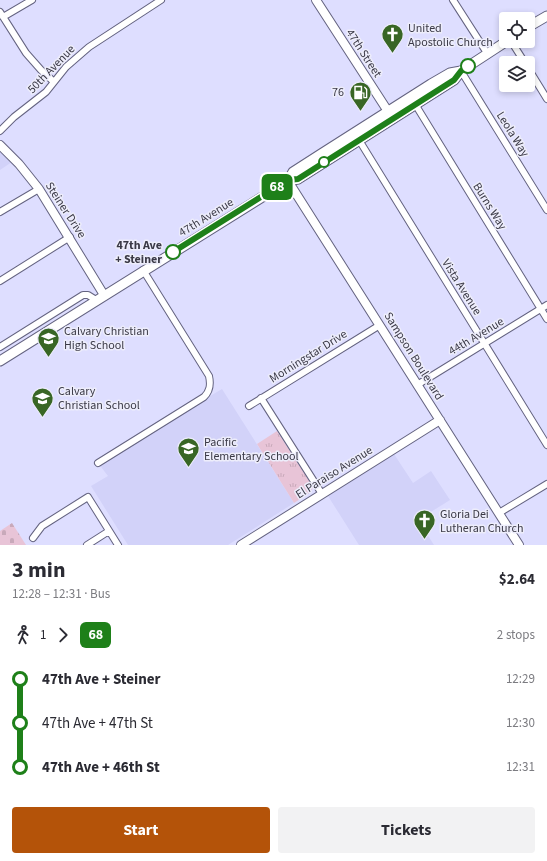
<!DOCTYPE html>
<html lang="en">
<head>
<meta charset="utf-8">
<style>
	body { margin:0; font-family:"Source Sans 3",sans-serif; background:#f2f2f3; color:#2b2b33; height:100vh; display:flex; flex-direction:column; font-size:15px; white-space:nowrap }
	* { box-sizing:border-box; margin:0 }
	p { font-size:13px; color:#7c7c81 }
	.icon { flex:none; width:22px; height:22px; fill:none; stroke:currentColor; stroke-width:2; stroke-linecap:round; stroke-linejoin:round }
	.map { position:relative; height:545px; overflow:hidden }
	.details { display:flex; flex-direction:column; background:#fff; flex:1 }
	.details>* { flex:none }
	.badge { padding:0 8px; border-radius:6px; font-size:14px; line-height:26px }
	.controls { position:absolute; left:499px; top:12px; display:grid; gap:8px }
	.controls a { display:grid; place-items:center; width:36px; height:36px; border-radius:4px; background:#fff; box-shadow:0 2px 6px #0003; font-size:20px }
	.map>.badge { position:absolute; translate:-50% -50%; box-shadow:0 0 0 2px #fff }
	.legs { display:flex; align-items:center; gap:6px; height:44px; padding:0 12px; font-size:13px }
	.legs p { margin-inline-start:auto }
	.overview { display:flex; align-items:center; justify-content:space-between; height:68px; padding:0 12px }
	h1 { font-size:22px; font-weight:700; line-height:30px }
	.action { display:flex; gap:8px; margin-top:auto; padding:8px 12px }
	.action a { flex:1; height:46px; border-radius:4px; background:#b45309; color:#fff; font-size:16px; font-weight:700; line-height:46px; text-align:center }
	.action a+a { background:#f2f2f3; color:#2b2b33 }
	ul { padding:0 12px; list-style:none }
	li { display:flex; align-items:center; gap:14px; height:44px; font-size:15px }
	li i { display:grid; place-items:center; width:6px; height:100%; margin:0 5px; background:currentColor }
	li i::after { content:''; width:10px; height:10px; margin:-5px; border:3px solid; border-radius:50%; background:#fff }
	li p { margin-inline-start:auto }
	li:first-child i { background:linear-gradient(#0000 50%,currentColor 0) }
	li:last-child i { background:linear-gradient(currentColor 50%,#0000 0) }
	.map>svg:first-child { display:block }
	.built { fill:#d2d2f9 }
	.cemetery { fill:url(#cemetery-stones) }
	.park { fill:url(#park-tufts) }
	.lines { fill:none; stroke-linecap:round; stroke-linejoin:round }
	.minor-casing { stroke:#646380; stroke-width:8 }
	.tertiary-casing { stroke:#646380; stroke-width:10 }
	.secondary-casing { stroke:#646380; stroke-width:11 }
	.minor { stroke:#fff; stroke-width:6 }
	.tertiary { stroke:#fff; stroke-width:8 }
	.secondary { stroke:#fff; stroke-width:9 }
	.line-1-casing { stroke:#fff; stroke-width:9 }
	.line-1 { stroke:#1e8019; stroke-width:6 }
	.stop-1-dot { fill:#fff; stroke:#1e8019; stroke-width:2 }
	.labels { text-anchor:middle; stroke-width:3; stroke-linejoin:round; paint-order:stroke }
	.poi-label { font-size:12px; fill:#3a3946; stroke:#ededfb; text-anchor:start }
	.street-label { font-size:12px; fill:#3a3946; stroke:#ededfb }
	.stop-label { font-size:12px; font-weight:bold; fill:#3a3946; stroke:#ededfb; text-anchor:end }
</style>
</head>
<body>
<div class="map">
<svg width="547" height="545" viewBox="0 0 547 545">
	<defs>
		<pattern id="cemetery-stones" width="16" height="16" patternUnits="userSpaceOnUse"><rect width="16" height="16" fill="#e8c4d7"/><path d="M2 7V4a2 2 0 0 1 4 0v3zM10 15v-3a2 2 0 0 1 4 0v3z" fill="#c8a9ba"/></pattern>
		<pattern id="park-tufts" width="24" height="20" patternUnits="userSpaceOnUse"><rect width="24" height="20" fill="#e8c4d7"/><path d="M3 7l-1-3M5 7V3M7 7l1-3M15 17l-1-3M17 17v-4M19 17l1-3" fill="none" stroke="#c8a9ba"/></pattern>
	</defs>
	<rect width="100%" height="100%" fill="#dedeff"/>
	<!-- built -->
	<path class="built" d="M0 151 12 162 0 170Z
		M222 389 294 503 228 545H128L91 486 108 476 98 463Z
		M394 454 413 483 431 471 450 500 418 520 434 545H359L328 496Z"/>
	<!-- cemetery -->
	<path class="cemetery" d="M12 523 26 545H0V531Z"/>
	<!-- park -->
	<path class="park" d="M277 431 313 487 311 492 294 503 257 444Z"/>
	<g class="lines">
		<defs>
			<path id="minor" d="M453 0 487 53
				M0 12 26 53 41 70 54 82
				M3 17 32 0
				M511 41 525 63
				M528 68 547 99
				M461 71 547 210
				M415 104 547 319
				M0 131 14 117 46 92 66 67 89 47 161 0
				M359 140 547 445
				M0 212 39 189
				M0 281 70 237
				M0 347 83 295H88L96 300
				M417 385 547 305
				M261 398 322 494
				M249 406 380 325
				M98 463 204 397C210 391 211 385 209 376L143 270
				M499 513 547 484
				M33 538 42 526 88 497 118 545
				M87 545 109 531"/>
			<path id="tertiary" d="M316 0 391 116
				M0 145 19 164 39 189 104 295
				M288 181 519 545
				M241 545 440 420"/>
			<path id="secondary" d="M528 27 547 16
				M288 181 293 172 321 154 431 84 450 73 461 71 507 41
				M0 361 288 181 298 179 454 80 461 71"/>
		</defs>
		<!-- minor casing -->
		<use href="#minor" class="minor-casing"/>
		<!-- tertiary casing -->
		<use href="#tertiary" class="tertiary-casing"/>
		<!-- secondary casing -->
		<use href="#secondary" class="secondary-casing"/>
		<!-- minor -->
		<use href="#minor" class="minor"/>
		<!-- tertiary -->
		<use href="#tertiary" class="tertiary"/>
		<!-- secondary -->
		<use href="#secondary" class="secondary"/>
	</g>
	<g class="lines">
		<defs>
			<path id="line-1" d="M173 252 288 180 298 179 454 80 461 71 468 66"/>
		</defs>
		<!-- line-1 casing -->
		<use href="#line-1" class="line-1-casing"/>
		<!-- line-1 -->
		<use href="#line-1" class="line-1"/>
	</g>
	<!-- icons -->
	<defs>
		<symbol id="church-pin" viewBox="-11 -11 22 30"><path d="M0 17L-7.5 6A9.5 9.5 0 1 1 7.5 6Z" fill="#386625" stroke="#ededfb"/><path d="M-1.2-6h2.4v3.5h3.3v2.4h-3.3V6h-2.4V-.1h-3.3v-2.4h3.3Z" fill="#fff"/></symbol>
		<symbol id="fuel-pin" viewBox="-11 -11 22 30"><path d="M0 17L-7.5 6A9.5 9.5 0 1 1 7.5 6Z" fill="#386625" stroke="#ededfb"/><path d="M-5.5-6h7V0h2V4h1.3V-2.5L3-4.5l.8-.8L6-3V5H2.5V1h-1V6h-7ZM-4.2-4.7v3.2H.2V-4.7Z" fill="#fff"/></symbol>
		<symbol id="school-pin" viewBox="-11 -11 22 30"><path d="M0 17L-7.5 6A9.5 9.5 0 1 1 7.5 6Z" fill="#386625" stroke="#ededfb"/><path d="M0-5L7-2L0 1L-7-2ZM-4 1L0 2.5L4 1V4Q0 6-4 4Z" fill="#fff"/></symbol>
	</defs>
	<g fill-rule="evenodd">
		<use href="#church-pin" x="380" y="22" width="25" height="34"/>
		<use href="#fuel-pin" x="348" y="80" width="25" height="34"/>
		<use href="#school-pin" x="36" y="326" width="25" height="34"/>
		<use href="#school-pin" x="30" y="386" width="25" height="34"/>
		<use href="#school-pin" x="176" y="436" width="25" height="34"/>
		<use href="#church-pin" x="412" y="508" width="25" height="34"/>
	</g>
	<!-- markers -->
	<g class="stop-1-dot">
		<circle cx="468" cy="66" r="7"/>
		<circle cx="324" cy="162" r="5"/>
		<circle cx="173" cy="252" r="7"/>
	</g>
	<g class="labels">
		<!-- poi labels -->
		<g class="poi-label">
			<text x="408" y="32">United<tspan x="408" dy="14">Apostolic Church</tspan></text>
			<text x="344" y="96" text-anchor="end">76</text>
			<text x="64" y="335">Calvary Christian<tspan x="64" dy="14">High School</tspan></text>
			<text x="58" y="395">Calvary<tspan x="58" dy="14">Christian School</tspan></text>
			<text x="204" y="446">Pacific<tspan x="204" dy="14">Elementary School</tspan></text>
			<text x="440" y="518">Gloria Dei<tspan x="440" dy="14">Lutheran Church</tspan></text>
		</g>
		<!-- street labels -->
		<g class="street-label">
			<text transform="translate(364 53) rotate(57)" y="4">47th Street</text>
			<text transform="translate(51 69) rotate(-46)" y="4">50th Avenue</text>
			<text transform="translate(513 134) rotate(58)" y="4">Leola Way</text>
			<text transform="translate(490 206) rotate(58)" y="4">Burns Way</text>
			<text transform="translate(66 210) rotate(57)" y="4">Steiner Drive</text>
			<text transform="translate(206 217) rotate(-32)" y="4">47th Avenue</text>
			<text transform="translate(462 287) rotate(58)" y="4">Vista Avenue</text>
			<text transform="translate(476 336) rotate(-31)" y="4">44th Avenue</text>
			<text transform="translate(308 356) rotate(-32)" y="4">Morningstar Drive</text>
			<text transform="translate(414 356) rotate(58)" y="4">Sampson Boulevard</text>
			<text transform="translate(334 472) rotate(-32)" y="4">El Paraiso Avenue</text>
		</g>
		<!-- stop labels -->
		<g class="stop-label">
			<text x="162" y="249">47th Ave<tspan x="162" dy="14">+ Steiner</tspan></text>
		</g>
	</g>
</svg>
<div class="controls">
<a><svg class="icon" aria-label="locate" viewBox="0 0 24 24"><circle cx="12" cy="12" r="6"/><path d="M12 2v4M12 18v4M2 12h4M18 12h4"/></svg></a>
<a><svg class="icon" aria-label="layers" viewBox="0 0 24 24"><path d="M12 4l9 5-9 5-9-5zM3 14l9 5 9-5"/></svg></a>
</div>
<b class="badge" style="left:277px;top:187px;background:#1e8019;color:#fff">68</b>
</div>
<section class="details">
<div class="overview"><div><h1>3 min</h1><p>12:28 – 12:31 · Bus</p></div><b>$2.64</b></div>
<div class="legs"><svg class="icon" aria-label="walk" viewBox="0 0 24 24"><circle cx="13" cy="4" r="2"/><path d="M13 8l-2 6 4 7M11 14l-3 7M7 12l3-4h3l4 4"/></svg>1<svg class="icon" aria-label="forward" viewBox="0 0 24 24"><path d="M9 5l7 7-7 7"/></svg><b class="badge" style="background:#1e8019;color:#fff">68</b><p>2 stops</p></div>
<ul>
<li><i style="color:#1e8019"></i><b>47th Ave + Steiner</b><p>12:29</p></li>
<li><i style="color:#1e8019"></i><span>47th Ave + 47th St</span><p>12:30</p></li>
<li><i style="color:#1e8019"></i><b>47th Ave + 46th St</b><p>12:31</p></li>
</ul>
<div class="action"><a>Start</a><a>Tickets</a></div>
</section>
</body>
</html>
